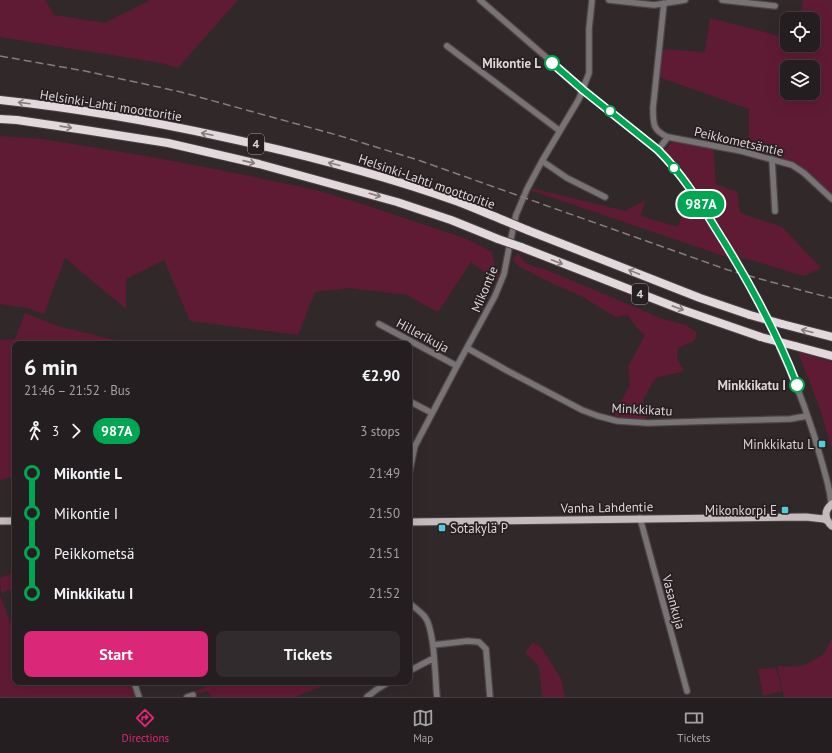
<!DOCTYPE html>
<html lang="en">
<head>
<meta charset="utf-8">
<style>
	body { margin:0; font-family:"PT Sans",sans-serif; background:#312b2d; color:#f1f3f6; height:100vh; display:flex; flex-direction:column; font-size:15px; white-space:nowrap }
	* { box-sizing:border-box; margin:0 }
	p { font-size:13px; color:#a3a2a5 }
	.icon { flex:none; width:22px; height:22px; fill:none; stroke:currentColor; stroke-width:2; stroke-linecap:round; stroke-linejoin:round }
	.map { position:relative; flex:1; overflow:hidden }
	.drawer { position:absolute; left:12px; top:341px; width:400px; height:344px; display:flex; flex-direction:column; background:#251e20; border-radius:8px; box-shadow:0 4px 16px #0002,0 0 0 1px #423c3e }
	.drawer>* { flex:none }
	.badge { padding:0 8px; border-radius:13px; font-size:14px; line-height:26px }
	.buttons { position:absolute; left:780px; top:12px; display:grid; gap:8px }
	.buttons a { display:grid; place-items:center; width:40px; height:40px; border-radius:8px; background:#251e20; box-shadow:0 4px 16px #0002,0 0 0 1px #423c3e; font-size:20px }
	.map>.badge { position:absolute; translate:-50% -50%; box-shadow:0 0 0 2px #fff }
	.legs { display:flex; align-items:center; gap:6px; height:44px; padding:0 12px; font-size:13px }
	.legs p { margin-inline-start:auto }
	.headline { display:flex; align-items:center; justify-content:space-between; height:68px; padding:0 12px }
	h1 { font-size:22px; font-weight:600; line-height:30px }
	.button { display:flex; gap:8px; margin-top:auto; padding:8px 12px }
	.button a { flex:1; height:46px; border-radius:8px; background:#db2777; color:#fff; font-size:16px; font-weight:600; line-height:46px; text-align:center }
	.button a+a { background:#312b2d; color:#f1f3f6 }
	ul { padding:0 12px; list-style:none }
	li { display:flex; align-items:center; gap:14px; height:40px; font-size:15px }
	li i { display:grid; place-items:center; width:6px; height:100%; margin:0 5px; background:currentColor }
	li i::after { content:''; width:10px; height:10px; margin:-5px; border:3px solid; border-radius:50%; background:#251e20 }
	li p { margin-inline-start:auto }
	li:first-child i { background:linear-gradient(#0000 50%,currentColor 0) }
	li:last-child i { background:linear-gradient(currentColor 50%,#0000 0) }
	.tab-bar { display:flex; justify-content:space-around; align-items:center; height:56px; border-top:1px solid #423c3e; background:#251e20; font-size:11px; color:#a3a2a5 }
	.tab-bar a { display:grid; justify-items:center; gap:2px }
	.tab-bar .active { color:#db2777 }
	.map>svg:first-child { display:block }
	.green { fill:#601b34; fill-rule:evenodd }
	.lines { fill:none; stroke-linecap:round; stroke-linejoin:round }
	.minor-tunnel { stroke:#4b4244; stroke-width:5.5; stroke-dasharray:5.5 3; stroke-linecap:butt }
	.minor-casing { stroke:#4c4446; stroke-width:8 }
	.major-casing { stroke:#4c4446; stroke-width:9 }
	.highway-casing { stroke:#4c4446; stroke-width:10 }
	.minor { stroke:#787374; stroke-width:5.5 }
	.major { stroke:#c5bbbd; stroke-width:7 }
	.highway { stroke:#e3d8db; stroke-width:8 }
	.rail { stroke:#857d7f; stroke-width:1.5; stroke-dasharray:8 4; stroke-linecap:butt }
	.highway-bridge-casing { stroke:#4c4446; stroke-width:10; stroke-linecap:butt }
	.highway-bridge { stroke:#e3d8db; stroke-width:8 }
	.oneway { stroke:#857c7e }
	.line-1-casing { stroke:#fff; stroke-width:9 }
	.line-1 { stroke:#00a651; stroke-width:6 }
	.stop-1-dot { fill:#fff; stroke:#00a651; stroke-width:2 }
	.poi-dot { fill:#53cbda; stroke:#271f21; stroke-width:1.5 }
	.labels { text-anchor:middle; stroke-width:3.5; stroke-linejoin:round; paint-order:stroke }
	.shield { fill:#271f21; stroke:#a69fa0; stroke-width:1 }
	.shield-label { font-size:12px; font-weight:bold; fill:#dcd6d7 }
	.stop-label { font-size:13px; font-weight:bold; fill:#dcd6d7; stroke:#271f21; text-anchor:end }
	.street-label { font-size:13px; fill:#dcd6d7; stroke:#271f21 }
	.poi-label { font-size:13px; fill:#dcd6d7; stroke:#271f21; text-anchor:end }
</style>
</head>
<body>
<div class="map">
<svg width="832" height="697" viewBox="0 0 832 697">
	<rect width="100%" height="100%" fill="#31282a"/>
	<!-- green -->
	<path class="green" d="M0 0H45L54 15 105 23 151 0H238L178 68 161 63 0 37Z
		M803 0H832V195L808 172 794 162 749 149V109L656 76 659 49 705 52 710 18 787 38V45H813V19H800ZM787 67H813V93H787Z
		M0 136 42 139 152 157 245 175 316 190 362 204 467 239 492 252 495 268 499 273 496 281 471 262 438 312 407 295 349 288 315 292 298 335 190 321 164 260 126 279V309L65 258 44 314 27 308 0 304Z
		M675 139 713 146 716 184 737 192 740 213 782 227 821 268 804 276 751 260 739 258 697 191 681 170 680 166 664 151Z
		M531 188 625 211 646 200 640 216 678 227 689 192 730 258 530 190Z
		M518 253C524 263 531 267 542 268L649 313 662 319 686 325 696 332V338L692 342 678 348 677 359 683 369 681 372 658 377 654 380 643 399V407L647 418 645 420 616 419 615 417V412L630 385 628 367 645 335 637 328 628 315 616 317 581 296 541 278 517 265 513 259Z
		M25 313 57 326 124 342 123 344H15V476L0 480V340L15 339Z
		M798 352 832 362V449L819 406Z
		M15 572V588L1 593 0 578Z
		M0 596 14 631H15V682H129L135 697H0Z
		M832 638V697H784L777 666 791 667 804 665 818 658 825 653Z
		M533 642 541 647 561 679 565 697H542L539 666 525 653Z
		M776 668 782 691 763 696 758 669Z
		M202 682H318L320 687 294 697H211L208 691 194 695 193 692 204 688Z"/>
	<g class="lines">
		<!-- minor-tunnel -->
		<path class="minor-tunnel" d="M738 265 747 280"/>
		<defs>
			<path id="minor" d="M480 0 583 89 647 141 668 160 694 194 738 265
				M609 0 654 5 685 0
				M722 0 775 6
				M664 3 653 108C653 124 653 131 668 137
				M447 46 560 131
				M658 150 668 137 741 151 792 165 804 173 832 199
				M772 159 775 211
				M542 161 567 178 605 197
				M747 280 763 310
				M770 323 775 336
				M379 324 457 366
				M467 348 506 370 582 410 598 416 617 421 648 423 714 421 790 419 807 416
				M780 348C798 386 812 425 823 466 826 478 831 492 831 505
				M409 401 432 413
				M409 445 415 446
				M409 474 415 446 457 366 495 296 504 274 509 248 516 215 527 189 542 161 579 99 589 73V29L592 0
				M640 518 687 691
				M409 603C414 607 421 612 425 617 435 630 435 680 437 697
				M433 645 468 641 479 642 486 649 490 697
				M409 671 434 658
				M134 682 139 697
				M187 697 193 695
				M367 697 376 690 389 682"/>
			<path id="major" d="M832 504C824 510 824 519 832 526
				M0 521H15
				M409 522 806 517 824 519 828 521"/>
			<path id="highway" d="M0 100C75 108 150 121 223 137 302 154 380 174 456 201 472 207 488 214 503 220
				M0 119 17 120 85 130 168 143 259 164 397 202 451 220 498 239
				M527 230 700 298 750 315
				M521 247 680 309 761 337
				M782 324 832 337
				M795 346 832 356"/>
		</defs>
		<!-- minor casing -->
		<use href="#minor" class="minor-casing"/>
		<!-- major casing -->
		<use href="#major" class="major-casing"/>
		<!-- highway casing -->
		<use href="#highway" class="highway-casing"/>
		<!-- minor -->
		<use href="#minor" class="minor"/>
		<!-- major -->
		<use href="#major" class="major"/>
		<!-- highway -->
		<use href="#highway" class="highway"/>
		<!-- rail -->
		<path class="rail" d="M0 56 85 71 181 92 337 135 418 160 728 270 804 291 832 298"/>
		<defs>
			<path id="highway-bridge" d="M503 220 527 230
				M498 239 521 247
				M750 315 782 324
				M761 337 795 346"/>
		</defs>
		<!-- highway-bridge casing -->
		<use href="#highway-bridge" class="highway-bridge-casing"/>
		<!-- highway-bridge -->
		<use href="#highway-bridge" class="highway-bridge"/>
	</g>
	<!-- one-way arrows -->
	<defs><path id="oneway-shaft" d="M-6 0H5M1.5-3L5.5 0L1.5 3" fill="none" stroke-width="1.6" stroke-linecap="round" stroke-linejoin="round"/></defs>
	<g class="oneway">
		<use href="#oneway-shaft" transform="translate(24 103) rotate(-173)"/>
		<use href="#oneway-shaft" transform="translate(66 127) rotate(8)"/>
		<use href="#oneway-shaft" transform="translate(207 134) rotate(-168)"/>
		<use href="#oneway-shaft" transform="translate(249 162) rotate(13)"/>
		<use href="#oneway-shaft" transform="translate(334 164) rotate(-166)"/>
		<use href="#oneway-shaft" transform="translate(375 195) rotate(16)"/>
		<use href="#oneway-shaft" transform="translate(557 262) rotate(21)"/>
		<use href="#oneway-shaft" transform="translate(634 272) rotate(-158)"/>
		<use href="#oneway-shaft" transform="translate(678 308) rotate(20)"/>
		<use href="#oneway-shaft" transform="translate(807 331) rotate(-166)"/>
	</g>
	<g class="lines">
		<defs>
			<path id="line-1" d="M552 63 583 90 658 150C682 174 699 201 716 229 747 278 776 331 797 385"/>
		</defs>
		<!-- line-1 casing -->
		<use href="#line-1" class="line-1-casing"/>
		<!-- line-1 -->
		<use href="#line-1" class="line-1"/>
	</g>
	<!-- markers -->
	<g class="stop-1-dot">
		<circle cx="552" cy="63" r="7"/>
		<circle cx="610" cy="111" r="5"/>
		<circle cx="674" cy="168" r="5"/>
		<circle cx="797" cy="385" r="7"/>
	</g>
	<g class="poi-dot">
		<rect x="818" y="440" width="8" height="8" rx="2"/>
		<rect x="781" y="506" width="8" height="8" rx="2"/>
		<rect x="438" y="524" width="8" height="8" rx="2"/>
	</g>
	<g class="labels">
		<!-- shield labels -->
		<g class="shield">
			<rect x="248" y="134" width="16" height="20" rx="3"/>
			<rect x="632" y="284" width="16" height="20" rx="3"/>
		</g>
		<g class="shield-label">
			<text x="256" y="148">4</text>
			<text x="640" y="298">4</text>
		</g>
		<!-- stop labels -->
		<g class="stop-label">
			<text x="541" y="68">Mikontie L</text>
			<text x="786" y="390">Minkkikatu I</text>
		</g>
		<!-- street labels -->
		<g class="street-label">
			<text transform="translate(111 105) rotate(9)" y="5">Helsinki-Lahti moottoritie</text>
			<text transform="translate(739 141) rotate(13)" y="5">Peikkometsäntie</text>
			<text transform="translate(427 181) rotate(19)" y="5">Helsinki-Lahti moottoritie</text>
			<text transform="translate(484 289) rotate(-67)" y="5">Mikontie</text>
			<text transform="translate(423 335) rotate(28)" y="5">Hillerikuja</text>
			<text transform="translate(642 409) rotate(3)" y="5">Minkkikatu</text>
			<text transform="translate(607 507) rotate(-1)" y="5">Vanha Lahdentie</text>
			<text transform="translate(674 602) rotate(75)" y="5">Vasankuja</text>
		</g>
		<!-- poi labels -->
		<g class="poi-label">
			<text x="814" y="449">Minkkikatu L</text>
			<text x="777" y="515">Mikonkorpi E</text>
			<text x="450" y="533" text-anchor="start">Sotakylä P</text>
		</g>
	</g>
</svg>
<div class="buttons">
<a><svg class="icon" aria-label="locate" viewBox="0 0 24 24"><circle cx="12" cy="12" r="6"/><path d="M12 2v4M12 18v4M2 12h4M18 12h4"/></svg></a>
<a><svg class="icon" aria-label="layers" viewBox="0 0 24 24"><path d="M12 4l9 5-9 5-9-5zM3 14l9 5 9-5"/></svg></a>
</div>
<b class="badge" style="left:701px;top:204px;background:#00a651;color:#fff">987A</b>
<section class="drawer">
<div class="headline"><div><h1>6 min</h1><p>21:46 – 21:52 · Bus</p></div><b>€2.90</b></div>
<div class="legs"><svg class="icon" aria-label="walk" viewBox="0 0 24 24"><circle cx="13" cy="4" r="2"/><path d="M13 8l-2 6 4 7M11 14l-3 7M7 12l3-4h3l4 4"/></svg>3<svg class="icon" aria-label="forward" viewBox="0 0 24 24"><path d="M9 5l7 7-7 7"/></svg><b class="badge" style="background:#00a651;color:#fff">987A</b><p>3 stops</p></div>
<ul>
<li><i style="color:#00a651"></i><b>Mikontie L</b><p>21:49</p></li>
<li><i style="color:#00a651"></i><span>Mikontie I</span><p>21:50</p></li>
<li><i style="color:#00a651"></i><span>Peikkometsä</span><p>21:51</p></li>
<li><i style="color:#00a651"></i><b>Minkkikatu I</b><p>21:52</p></li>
</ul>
<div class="button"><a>Start</a><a>Tickets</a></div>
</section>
</div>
<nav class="tab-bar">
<a class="active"><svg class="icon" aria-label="directions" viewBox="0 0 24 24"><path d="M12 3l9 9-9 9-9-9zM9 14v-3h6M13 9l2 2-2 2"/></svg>Directions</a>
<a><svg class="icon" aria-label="map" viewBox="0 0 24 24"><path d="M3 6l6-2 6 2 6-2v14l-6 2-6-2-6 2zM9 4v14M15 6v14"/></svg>Map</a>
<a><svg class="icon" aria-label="tickets" viewBox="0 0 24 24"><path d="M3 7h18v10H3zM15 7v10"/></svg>Tickets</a>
</nav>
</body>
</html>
